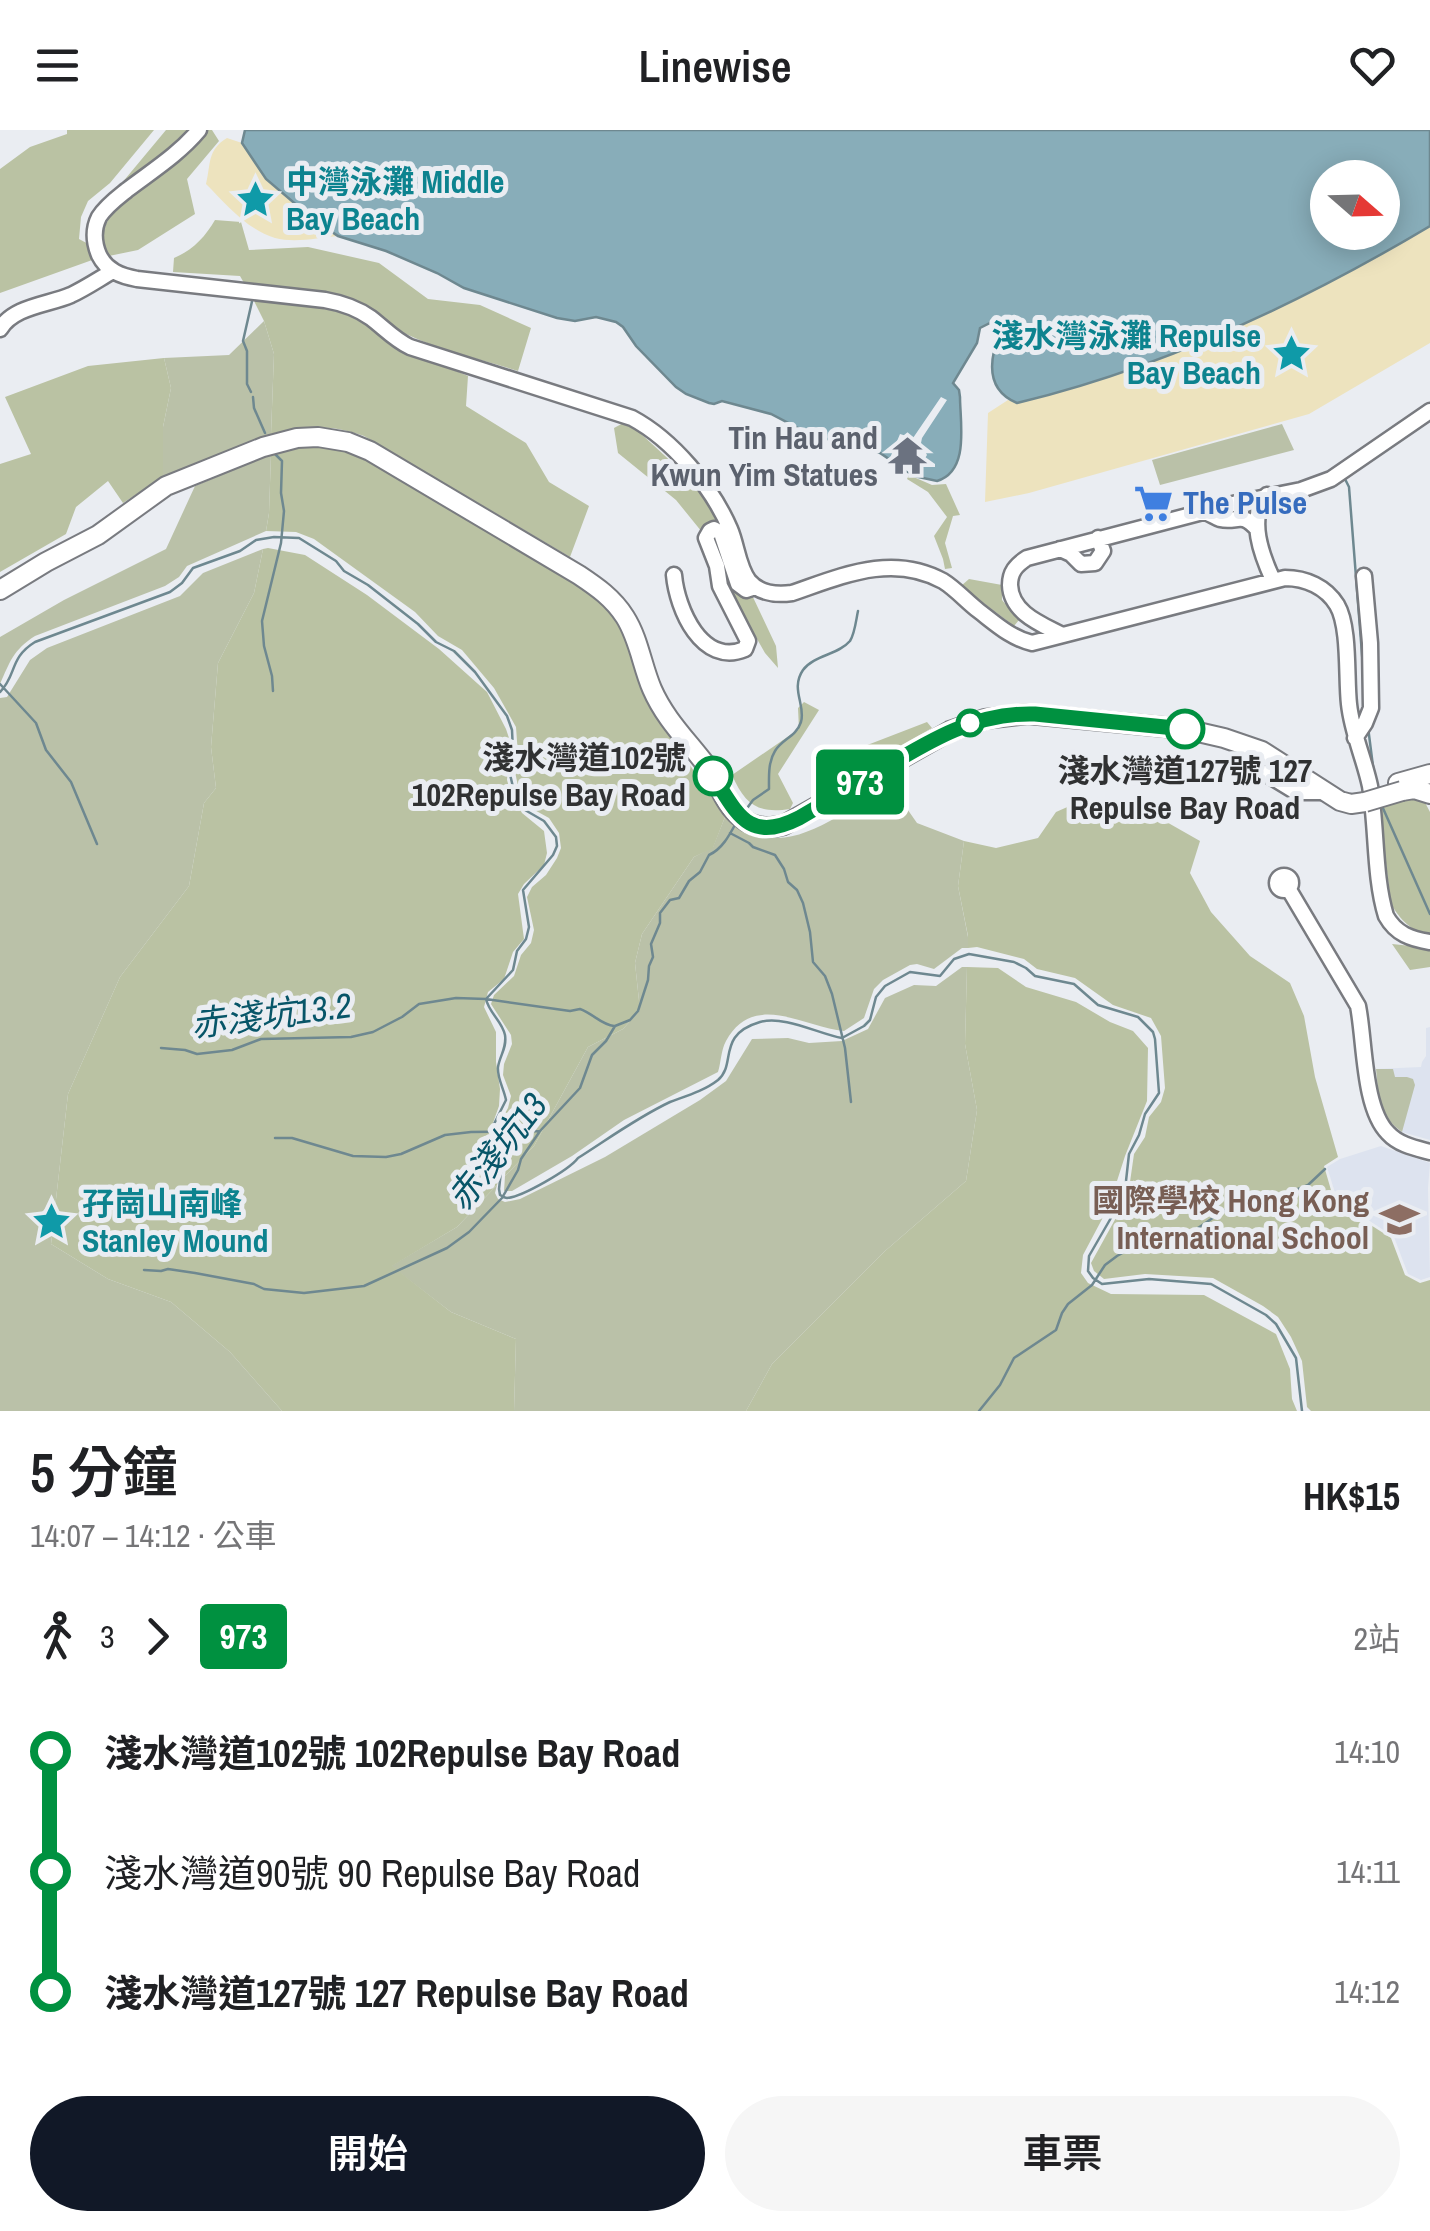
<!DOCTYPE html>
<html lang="zh-TW">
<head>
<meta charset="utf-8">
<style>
	body { margin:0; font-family:"Archivo Narrow","Noto Sans TC",sans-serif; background:#f6f6f6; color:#202124; height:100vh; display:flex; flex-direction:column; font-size:38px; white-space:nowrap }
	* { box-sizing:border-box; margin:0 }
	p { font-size:32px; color:#757577 }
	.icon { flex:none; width:55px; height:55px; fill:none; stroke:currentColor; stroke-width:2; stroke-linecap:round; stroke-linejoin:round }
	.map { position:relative; height:1281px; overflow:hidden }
	.details { display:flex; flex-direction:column; background:#fff; flex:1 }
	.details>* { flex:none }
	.badge { padding:0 20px; border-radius:8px; font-size:35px; line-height:65px }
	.needle { width:65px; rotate:110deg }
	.buttons { position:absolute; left:1310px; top:30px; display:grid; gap:20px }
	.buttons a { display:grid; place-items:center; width:90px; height:90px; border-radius:50%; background:#fff; box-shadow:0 5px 25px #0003; font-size:50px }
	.map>.badge { position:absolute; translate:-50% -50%; box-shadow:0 0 0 5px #fff }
	.legs { display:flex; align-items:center; gap:15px; height:110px; padding:0 30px; font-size:32px }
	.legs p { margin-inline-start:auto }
	.head { display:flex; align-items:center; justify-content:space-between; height:170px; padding:0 30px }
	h1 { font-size:55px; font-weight:600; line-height:75px }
	.cta { display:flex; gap:20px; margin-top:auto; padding:20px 30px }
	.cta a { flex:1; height:115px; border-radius:60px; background:#111827; color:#fff; font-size:40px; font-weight:600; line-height:115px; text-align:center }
	.cta a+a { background:#f6f6f6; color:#202124 }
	ul { padding:0 30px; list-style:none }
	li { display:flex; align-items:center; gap:35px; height:120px; font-size:38px }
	li i { display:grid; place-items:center; width:15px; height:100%; margin:0 12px; background:currentColor }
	li i::after { content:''; width:25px; height:25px; margin:-12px; border:8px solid; border-radius:50%; background:#fff }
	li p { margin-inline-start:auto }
	li:first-child i { background:linear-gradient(#0000 50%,currentColor 0) }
	li:last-child i { background:linear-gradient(currentColor 50%,#0000 0) }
	header { display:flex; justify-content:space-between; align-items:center; height:130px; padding:0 30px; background:#fff; font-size:45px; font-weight:600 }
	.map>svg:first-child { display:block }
	.built { fill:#dde3ef }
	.green { fill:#bac1a8 }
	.forest { fill:#bac2a3 }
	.sand { fill:#ede3be }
	.water { fill:#88adb9; stroke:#6e8890; stroke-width:2.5; fill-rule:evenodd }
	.pier { fill:#eaedf2 }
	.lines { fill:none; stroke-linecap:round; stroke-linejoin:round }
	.stream { stroke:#6e8890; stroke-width:2.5 }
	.minor-casing { stroke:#797b80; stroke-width:19 }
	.major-casing { stroke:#797b80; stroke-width:22 }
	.minor { stroke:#fff; stroke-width:14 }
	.major { stroke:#fff; stroke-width:18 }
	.major-bridge-casing { stroke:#797b80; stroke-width:22; stroke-linecap:butt }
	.major-bridge { stroke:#fff; stroke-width:18 }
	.line-1-casing { stroke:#fff; stroke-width:22 }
	.line-1 { stroke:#009140; stroke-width:15 }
	.stop-1-dot { fill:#fff; stroke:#009140; stroke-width:5 }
	.labels { text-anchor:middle; stroke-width:10; stroke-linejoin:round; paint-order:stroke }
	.culture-label { font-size:32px; font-weight:bold; fill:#0d838f; stroke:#eaedf2; text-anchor:start }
	.worship-label { font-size:32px; font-weight:bold; fill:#5b616d; stroke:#eaedf2; text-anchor:end }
	.shop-label { font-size:32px; font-weight:bold; fill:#366cbe; stroke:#eaedf2; text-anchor:start }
	.stop-label { font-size:32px; font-weight:bold; fill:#303132; stroke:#eaedf2; text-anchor:end }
	.education-label { font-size:32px; font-weight:bold; fill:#785e54; stroke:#eaedf2; text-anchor:end }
	.water-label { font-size:35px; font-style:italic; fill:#075568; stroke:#eaedf2 }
</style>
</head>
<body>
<header><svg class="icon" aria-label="menu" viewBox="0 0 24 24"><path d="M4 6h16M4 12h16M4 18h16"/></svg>Linewise<svg class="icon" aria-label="heart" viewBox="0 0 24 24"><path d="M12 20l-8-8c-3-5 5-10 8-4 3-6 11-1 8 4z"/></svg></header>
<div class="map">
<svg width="1430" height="1281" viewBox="0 0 1430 1281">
	<rect width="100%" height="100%" fill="#eaedf2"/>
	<!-- built -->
	<path class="built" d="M1430 897V1010L1402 1002 1386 987 1376 939 1421 937 1422 932 1426 926V898Z
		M1381 1016 1430 1033 1428 1058 1430 1147 1421 1150 1408 1144 1394 1107 1341 1072 1336 1066 1327 1037 1340 1029Z"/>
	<!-- green -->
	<path class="green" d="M264 191 274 224 271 304 163 347V297L171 258 164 228 229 225Z
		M1282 294 1294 320 1160 355 1152 330Z
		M271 324 269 383 266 401 187 436 179 447 165 456 35 506C13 520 10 532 0 554V507L64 470 166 419 195 356Z
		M263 419 254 463 218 533 211 617 216 658 204 673 189 756 120 847 68 964 55 1078H46L42 1082 49 1097 53 1099 51 1114 108 1149 171 1172 230 1222 282 1281H0V568L7 567 30 530 47 518 180 466 203 443Z
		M889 653 917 693 964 711 958 756 968 807V818H962L934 839 917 834 910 835 883 850 874 859 864 888 844 901C805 898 754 860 726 911 721 920 721 932 718 942L624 990 572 1026 512 1061H504L505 1046 534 1016 588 917 623 899 640 880 635 833 642 804 694 727 713 717 725 687C739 695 753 704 768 707 805 715 860 672 889 653Z
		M962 837H967L965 914 977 980 966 1051 885 1121 772 1234 746 1281H514L516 1209 451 1182 391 1136 457 1097 497 1055 495 1063 498 1069 505 1072 520 1069 605 1027 700 970 726 951 752 909 788 908 809 913 842 911 868 899 885 868 914 855 936 856Z
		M1376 939H1393L1395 947H1407L1413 949 1415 955 1402 1002C1377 984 1379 966 1376 939Z"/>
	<!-- forest -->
	<path class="forest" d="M67 0H154L110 53 88 71 81 87 79 109 94 117 95 129 0 163V39L30 17 67 4Z
		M166 0H194L89 101 90 90 96 77 116 60Z
		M207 0H212L219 11 187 49 195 84 138 120 104 127C101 105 103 93 118 76L190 20Z
		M215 90 241 92 249 120 308 117 379 133 428 169 480 175 531 198 518 241C480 229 441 221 406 204 386 195 374 177 353 170 319 158 281 157 244 153L240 146 173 142 174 128C193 120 205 107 215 90Z
		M253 169 316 176 352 186 363 191 387 212 468 246 466 276 526 313 549 352 589 376 570 427 364 306C332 294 304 296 271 304L274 224 264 191Z
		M164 228 171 258 163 297V347L123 373 108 351 76 377 66 404 0 442V334L31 324 5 267 88 236Z
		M627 291 676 336 704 366 729 400 742 444 776 516 778 538 765 523 728 458 706 407 676 370 618 323 614 298Z
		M318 315 351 321 366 328 575 452 600 470 612 483 623 500 652 579 725 687 713 718 694 727 642 804 635 833 640 880 623 899 588 917 534 1016 505 1046 508 1019 498 996 508 978 511 966 503 945 504 934 512 914 511 905 491 874 494 865 514 846 521 825 531 813 534 800 527 767 532 757 546 745 557 728 561 718 559 703 549 688 529 677 518 656 514 637 518 625 516 597 494 558 462 520 438 506 415 482 314 409 296 402 266 401 269 383 271 324 304 316Z
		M909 345 932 355 946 354 960 385 953 386 945 413 952 438 945 439 943 429 934 406 947 387 928 362 907 349Z
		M268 418 305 425 367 465 439 519 487 562 506 599 510 611 507 650 511 664 522 683 544 701 547 723 544 735 524 754 518 764 524 809 513 822 504 849 488 862 484 877 496 902V932L500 959 499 976 489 1004 498 1021 500 1042 497 1055 457 1097 392 1136 451 1182 516 1209 514 1281H282L230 1222 171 1172 108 1149 51 1114 53 1099 63 1098 67 1087 55 1078 68 964 120 847 189 756 204 673 216 658 211 617 218 533 254 463 263 419Z
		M969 449 1002 455V470L1019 490 1014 496 961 456Z
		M804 572 819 580 778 644 793 673 790 679C757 684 745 674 732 645L799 599 798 578Z
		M927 592 932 598 838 653 831 629Z
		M1420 663 1430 682V804C1413 804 1399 788 1391 774L1379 676Z
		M1081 671H1115L1156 686 1200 711 1190 743 1211 782 1250 826 1290 853 1304 886 1315 947 1338 1027 1324 1036 1333 1067 1338 1074 1391 1108 1405 1145 1420 1153 1430 1150V1281H1311L1307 1277 1302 1231 1291 1207 1278 1187 1263 1176 1213 1148 1145 1144 1104 1149 1094 1141 1091 1133 1128 1066 1134 1024 1145 1007 1149 987 1161 972 1165 958 1161 906 1151 888 1113 875 1075 848 1037 839 1024 829 977 817 968 818V806L958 756 964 711 996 718 1038 708 1056 682Z
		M1392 814 1430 818V837L1410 840Z
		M967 837 998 838 1026 857 1076 872 1110 892 1133 901 1148 918 1147 971 1125 1026 1109 1076 1083 1125 1081 1143 1088 1153 1111 1164 1204 1165 1276 1204 1290 1239 1292 1269 1297 1281H746L772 1234 885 1121 966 1051 977 980 965 914Z"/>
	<!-- sand -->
	<path class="sand" d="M227 8 242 13 266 49 313 89 338 106C319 108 294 113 275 108 246 99 226 74 206 54 211 34 207 20 227 8Z
		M1430 96V213L1309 284 1029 363 985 372 988 283 1008 270 1017 273C1163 238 1301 173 1430 96Z"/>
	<!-- water -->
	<path class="water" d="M245 0H1430V96C1301 173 1163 238 1017 273 993 263 989 243 994 221L1001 219 1006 213 1005 199 995 193H990L980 198 977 213 953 253 959 260 960 267C960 293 970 341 937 351L914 346 880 323 857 316 821 310 771 284 722 271 714 274 709 273 686 264 676 257 636 216 623 197 616 192 596 187 575 191 557 188 464 158 437 143 386 121 338 106 313 89 266 49 242 13ZM1328 48H1382V102H1328Z"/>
	<!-- pier -->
	<path class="pier" d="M941 267 947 270 922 308 921 313 927 325 914 346 890 328 900 304 913 308Z"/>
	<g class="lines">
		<!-- stream -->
		<path class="stream" d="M251 262 247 254V221L243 211 253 167
			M253 267 254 278 265 303
			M272 321 282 331 281 363 284 381 281 413 262 491 264 516 272 546 273 561
			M1345 349 1349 357 1364 550
			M0 554 36 593 46 620 71 652 97 714
			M0 562C17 545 9 528 35 512L170 462 182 453 193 438 240 421 256 410 274 407 299 408 336 431 344 441 368 455 418 494 436 512 454 521 475 542 507 586 512 600 513 621 509 640 513 657 525 680 544 691 556 707 557 716 553 725 523 760 529 797 526 809 517 821 513 840 486 869C489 883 502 891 505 905 507 918 500 925 498 937 497 948 504 959 506 970L494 994 495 1006 503 1024 499 1059 500 1065C502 1066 505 1068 507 1068 522 1067 569 1040 578 1028 608 1009 638 987 670 972 686 966 704 961 718 950 737 934 716 905 760 892 784 885 819 904 842 908L864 896 870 890 876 867 885 856 910 842 940 846 954 829 969 824 1014 832 1026 838 1035 846 1074 854 1098 875 1138 887 1153 902 1155 909 1159 963 1145 984 1139 1005 1129 1024 1126 1051 1119 1074 1089 1126 1088 1141 1093 1148 1102 1154 1149 1149 1211 1154 1266 1185 1276 1194 1296 1228 1302 1281
			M1368 597 1374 644
			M1382 676 1430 784
			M745 681 753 670 769 659C769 647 768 632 775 621 782 609 796 607 801 592 806 575 790 559 803 540 814 525 838 525 850 511 855 503 856 490 858 481
			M730 703 749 713 753 717 775 725 784 739 788 752 797 760 803 773 810 802 813 832 825 846 832 864 845 918 851 972
			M161 918 185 920 197 924 232 920 261 909 351 907 373 902 402 887 419 874 456 868 486 869 570 881 580 879C592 883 602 895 614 896
			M275 1008H292L353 1026 386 1027 401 1024 445 1005 471 1002 540 1001
			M144 1140 161 1141 168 1139 195 1143 254 1154 264 1159 304 1163 364 1156 447 1118 469 1102 502 1068 518 1040 521 1029 540 1001 580 958 592 925 606 911 615 896 630 890 638 881 648 850 649 836 653 827 651 814 660 793V783L670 770 679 768 689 751 700 742 709 725C722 719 729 706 736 693
			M979 1281 1000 1255 1014 1228 1056 1200 1062 1183 1068 1174 1092 1155 1105 1135 1117 1126 1144 1111 1177 1107 1198 1098 1223 1081 1249 1070 1293 1061 1308 1055 1325 1039"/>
		<defs>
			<path id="minor" d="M199 0C179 24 152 41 127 60 117 68 106 76 99 87 93 99 94 113 99 125 107 141 121 146 137 149L325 170C342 173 357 178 371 188 384 198 395 210 410 217L632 288C673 310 712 357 730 399 737 415 738 437 749 451 760 464 777 465 792 463 842 446 892 423 943 451 956 459 967 472 979 481 996 494 1011 508 1032 513L1285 448C1306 448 1326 457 1337 475 1350 497 1346 548 1349 574 1352 603 1364 628 1370 656 1377 698 1374 747 1386 786 1396 804 1411 809 1430 812
				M0 199C14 176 48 175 71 165 86 158 99 149 113 141
				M1267 365C1247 388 1262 426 1273 450
				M1205 382C1211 384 1215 387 1220 389 1238 393 1241 381 1257 399
				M1060 419 1071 424 1081 434 1095 433 1103 421 1098 408
				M674 445C677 479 702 537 745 519L748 511 720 456 717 436 706 408 710 401 714 399 721 403 738 454 746 460 755 457
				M1062 505C1041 494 1011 483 1010 455 1010 442 1016 435 1027 428L1237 373 1301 360 1331 349 1430 281
				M1355 608 1365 593 1371 578 1370 513 1364 446
				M1265 643 1296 662H1325
				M1277 753a7 7 0 1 1 14 0a7 7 0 1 1-14 0Z
				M1288 758 1358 876C1365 911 1363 978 1388 1003 1399 1015 1415 1018 1430 1022"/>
			<path id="major" d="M0 460 46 432 98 405 166 356 263 317 297 308 318 307 348 312 370 321 579 445C597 457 613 468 625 487 639 509 642 536 652 559 665 589 687 610 706 635 718 652 724 674 740 687 753 698 769 699 784 695L950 601 985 589 1028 584 1185 599 1224 608 1262 621 1340 671 1351 674 1365 672
				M1398 653 1430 644
				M1402 661 1414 659 1430 664"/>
		</defs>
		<!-- minor casing -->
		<use href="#minor" class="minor-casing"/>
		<!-- major casing -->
		<use href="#major" class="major-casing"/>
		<!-- minor -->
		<use href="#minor" class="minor"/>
		<!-- major -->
		<use href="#major" class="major"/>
		<defs>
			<path id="major-bridge" d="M1365 672 1402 661"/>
		</defs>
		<!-- major-bridge casing -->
		<use href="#major-bridge" class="major-bridge-casing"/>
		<!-- major-bridge -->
		<use href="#major-bridge" class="major-bridge"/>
	</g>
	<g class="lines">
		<defs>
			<path id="line-1" d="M713 646C737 683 748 714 799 688 826 672 854 656 881 640 929 611 976 582 1035 584L1185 599"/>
		</defs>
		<!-- line-1 casing -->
		<use href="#line-1" class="line-1-casing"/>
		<!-- line-1 -->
		<use href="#line-1" class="line-1"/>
	</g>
	<!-- icons -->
	<defs>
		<symbol id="sight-bare" viewBox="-9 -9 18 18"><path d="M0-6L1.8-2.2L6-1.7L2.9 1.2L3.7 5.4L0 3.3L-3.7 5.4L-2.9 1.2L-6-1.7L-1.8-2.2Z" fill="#0f9aa8" stroke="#eaedf2" stroke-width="2.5" paint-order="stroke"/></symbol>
		<symbol id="temple-bare" viewBox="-9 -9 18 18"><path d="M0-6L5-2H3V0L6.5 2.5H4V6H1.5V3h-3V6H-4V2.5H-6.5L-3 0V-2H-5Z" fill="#6b7280" stroke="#eaedf2" stroke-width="2.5" paint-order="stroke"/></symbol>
		<symbol id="supermarket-bare" viewBox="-9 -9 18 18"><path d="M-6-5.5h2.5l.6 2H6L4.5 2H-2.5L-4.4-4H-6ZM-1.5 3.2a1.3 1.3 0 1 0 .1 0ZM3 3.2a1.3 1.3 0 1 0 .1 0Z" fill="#3f7fe0" stroke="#eaedf2" stroke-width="2.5" paint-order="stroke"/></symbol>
		<symbol id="school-bare" viewBox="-9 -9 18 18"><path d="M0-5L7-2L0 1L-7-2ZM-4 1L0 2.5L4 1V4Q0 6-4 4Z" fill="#8d6e63" stroke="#eaedf2" stroke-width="2.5" paint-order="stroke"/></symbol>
	</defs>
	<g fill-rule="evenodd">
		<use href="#sight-bare" x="228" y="42" width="55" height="55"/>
		<use href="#sight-bare" x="1264" y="196" width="55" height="55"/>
		<use href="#temple-bare" x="880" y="298" width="55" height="55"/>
		<use href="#supermarket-bare" x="1126" y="346" width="55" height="55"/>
		<use href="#school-bare" x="1372" y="1062" width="55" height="55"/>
		<use href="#sight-bare" x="24" y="1064" width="55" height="55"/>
	</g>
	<!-- markers -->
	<g class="stop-1-dot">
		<circle cx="970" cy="593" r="12"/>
		<circle cx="1185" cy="599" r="18"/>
		<circle cx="713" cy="646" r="18"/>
	</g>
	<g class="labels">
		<!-- culture labels -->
		<g class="culture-label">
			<text x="286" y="63">中灣泳灘 Middle<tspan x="286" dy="37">Bay Beach</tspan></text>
			<text x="1261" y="217" text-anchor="end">淺水灣泳灘 Repulse<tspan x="1261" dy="37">Bay Beach</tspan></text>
			<text x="82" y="1085">孖崗山南峰<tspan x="82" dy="37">Stanley Mound</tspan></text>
		</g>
		<!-- worship labels -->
		<g class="worship-label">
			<text x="878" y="319">Tin Hau and<tspan x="878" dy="37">Kwun Yim Statues</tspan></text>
		</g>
		<!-- shop labels -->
		<g class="shop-label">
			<text x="1183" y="384">The Pulse</text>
		</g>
		<!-- stop labels -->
		<g class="stop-label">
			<text x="686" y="639">淺水灣道102號<tspan x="686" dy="37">102Repulse Bay Road</tspan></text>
			<text x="1185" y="652" text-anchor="middle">淺水灣道127號 127<tspan x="1185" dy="37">Repulse Bay Road</tspan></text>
		</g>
		<!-- education labels -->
		<g class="education-label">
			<text x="1369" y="1082">國際學校 Hong Kong<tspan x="1369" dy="37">International School</tspan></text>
		</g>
		<!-- water labels -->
		<g class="water-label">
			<text transform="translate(271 885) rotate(-7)" y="12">赤淺坑13.2</text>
			<text transform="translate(497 1022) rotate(-52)" y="12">赤淺坑13</text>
		</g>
	</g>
</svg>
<div class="buttons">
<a><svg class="needle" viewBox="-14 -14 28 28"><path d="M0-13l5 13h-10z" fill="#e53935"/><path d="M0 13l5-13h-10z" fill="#757577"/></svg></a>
</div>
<b class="badge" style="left:860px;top:652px;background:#009140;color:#fff">973</b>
</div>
<section class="details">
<div class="head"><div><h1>5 分鐘</h1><p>14:07 – 14:12 · 公車</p></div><b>HK$15</b></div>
<div class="legs"><svg class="icon" aria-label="walk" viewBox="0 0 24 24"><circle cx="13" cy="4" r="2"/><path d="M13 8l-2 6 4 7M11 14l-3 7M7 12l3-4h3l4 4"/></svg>3<svg class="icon" aria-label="forward" viewBox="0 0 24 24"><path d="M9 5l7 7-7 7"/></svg><b class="badge" style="background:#009140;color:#fff">973</b><p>2站</p></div>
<ul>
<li><i style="color:#009140"></i><b>淺水灣道102號 102Repulse Bay Road</b><p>14:10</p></li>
<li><i style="color:#009140"></i><span>淺水灣道90號 90 Repulse Bay Road</span><p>14:11</p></li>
<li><i style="color:#009140"></i><b>淺水灣道127號 127 Repulse Bay Road</b><p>14:12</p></li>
</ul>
<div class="cta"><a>開始</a><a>車票</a></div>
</section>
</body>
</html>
